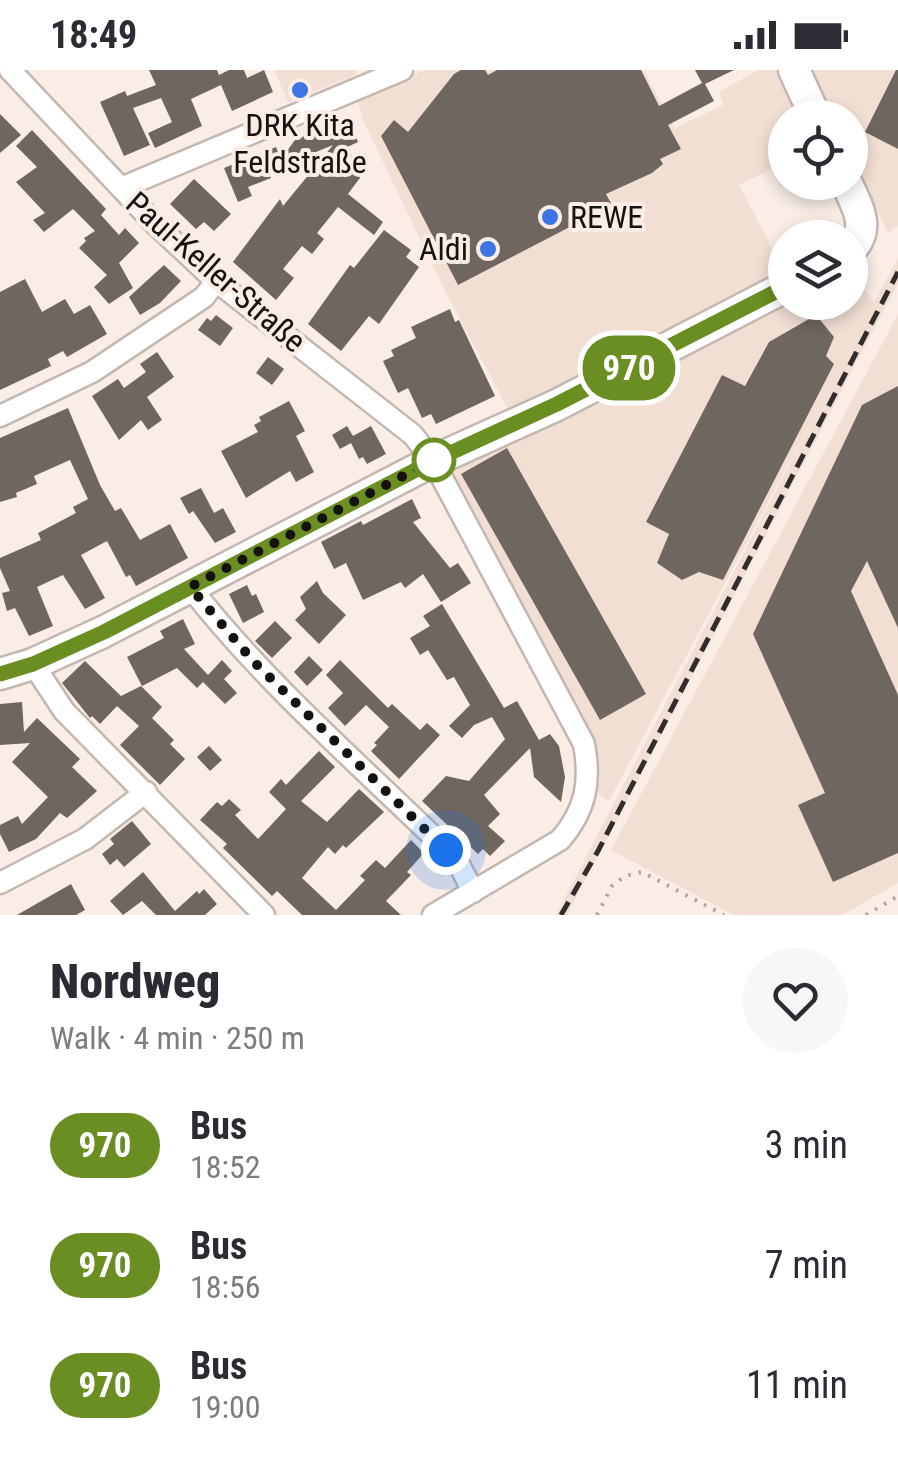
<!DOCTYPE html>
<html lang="en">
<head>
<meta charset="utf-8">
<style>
	body { margin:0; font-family:"Roboto Condensed",sans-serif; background:#f7f7f7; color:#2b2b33; height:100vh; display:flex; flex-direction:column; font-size:38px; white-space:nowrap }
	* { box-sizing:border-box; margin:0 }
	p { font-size:32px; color:#7c7c81 }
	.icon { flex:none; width:55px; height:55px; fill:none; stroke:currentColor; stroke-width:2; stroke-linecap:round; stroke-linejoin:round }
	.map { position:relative; height:845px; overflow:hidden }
	.drawer { display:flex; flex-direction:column; background:#fff; flex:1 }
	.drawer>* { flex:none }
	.badge { padding:0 20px; border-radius:32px; font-size:35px; line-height:65px }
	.controls { position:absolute; left:768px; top:30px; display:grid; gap:20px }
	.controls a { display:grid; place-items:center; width:100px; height:100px; border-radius:50%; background:#fff; box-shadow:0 5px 15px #0003; font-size:50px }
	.you { position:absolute; width:50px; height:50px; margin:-25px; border:8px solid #fff; border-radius:50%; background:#1a73e8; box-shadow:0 0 0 15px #1a73e833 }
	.map>.badge { position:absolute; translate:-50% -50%; box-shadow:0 0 0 5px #fff }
	.round { display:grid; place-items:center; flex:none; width:105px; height:105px; border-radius:52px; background:#f7f7f7 }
	.overview { display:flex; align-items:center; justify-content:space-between; height:170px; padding:0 50px }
	h1 { font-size:48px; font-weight:800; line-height:75px }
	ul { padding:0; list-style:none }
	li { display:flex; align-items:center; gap:30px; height:120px; padding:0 50px }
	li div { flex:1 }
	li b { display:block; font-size:38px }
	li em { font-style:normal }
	li .badge { min-width:110px; font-weight:700; text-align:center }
	.status { display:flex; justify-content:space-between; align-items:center; height:70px; padding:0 50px; background:#fff; direction:ltr }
	.status svg { height:28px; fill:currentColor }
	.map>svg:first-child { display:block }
	.built { fill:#f2dfd4 }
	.building { fill:#706660 }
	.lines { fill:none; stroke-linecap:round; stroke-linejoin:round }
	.street-casing { stroke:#c3b7b1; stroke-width:25 }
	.secondary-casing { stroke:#c3b7b1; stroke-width:35 }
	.path { stroke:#ada49f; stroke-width:4; stroke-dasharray:2.5 8; stroke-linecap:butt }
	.street { stroke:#fff; stroke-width:20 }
	.secondary { stroke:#fff; stroke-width:30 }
	.rail { stroke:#322d2b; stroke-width:5; stroke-dasharray:15 8; stroke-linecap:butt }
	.line-casing { stroke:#fff; stroke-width:22 }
	.line { stroke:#6b8e23; stroke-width:15 }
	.walk { stroke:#161210; stroke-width:10; stroke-dasharray:0 18 }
	.poi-dot { fill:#3e74e4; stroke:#f9ede6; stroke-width:4 }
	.stop-dot { fill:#fff; stroke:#6b8e23; stroke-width:5 }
	.labels { text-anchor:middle; stroke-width:8; stroke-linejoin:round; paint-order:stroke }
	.poi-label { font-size:32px; fill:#161210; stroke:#f9ede6 }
	.street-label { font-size:32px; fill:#161210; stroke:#f9ede6 }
</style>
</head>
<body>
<div class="status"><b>18:49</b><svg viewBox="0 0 49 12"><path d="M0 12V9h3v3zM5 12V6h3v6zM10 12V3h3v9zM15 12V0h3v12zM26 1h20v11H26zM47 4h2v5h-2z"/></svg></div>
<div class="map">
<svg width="898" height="845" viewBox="0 0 898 845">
	<rect width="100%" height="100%" fill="#f9ede6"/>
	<!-- built -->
	<path class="built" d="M274 0H355L357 4 288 32Z
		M425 0H643L675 58 723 35 719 22 758 0H898V156L888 163 850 82V48H785V93L739 115 777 188 785 189V232H850V200L874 232 898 188V213L567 845H556L830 316 609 731 596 723 592 673 448 399 508 369 507 337 446 223 363 50 357 29Z
		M898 244V813L842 845H733L611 780Z"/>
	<!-- building -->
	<path class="building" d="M149 0H217L219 5 229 0H244L247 8 264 0 273 22 232 41 221 15 191 29 202 56 155 78 148 63 172 52 161 28 133 38 150 75 124 86 100 32 125 21 127 26 156 15Z
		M461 0H485L488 5 497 0H641L659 36 702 13 695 0H734L705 14 714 31 668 55 681 79 660 89 663 94 652 103 606 124 612 135 458 215 381 66 394 50 408 62 454 4Z
		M896 0H898V79L865 62Z
		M0 44 21 65 0 83Z
		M348 48 358 72 343 79 368 97 348 124 383 152 374 165 338 137 317 163 324 169 312 184 302 176 283 199 294 208 276 230 233 192 280 129 283 136 333 75 269 101 271 108 248 117 252 126 238 132 224 98 276 77 281 89 295 70Z
		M32 60 106 139 101 145 119 165 125 158 139 173 119 193 133 218 109 234 94 217 107 205 79 178 86 171 84 168 95 161 73 139 44 162 33 150 45 143 16 112 37 97 16 76Z
		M194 109 231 144 214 161 204 152 196 159 170 134Z
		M384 160 411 180 406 187 419 197 379 254 369 246 341 281 308 254 350 195 354 198Z
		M164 195 181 211 160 233 140 245 129 227Z
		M25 209 42 242 65 229 74 244 90 235 107 264 67 287 63 281 48 289 51 296 0 320V222Z
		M450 239 455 252 459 250 495 326 436 354 431 344 422 348 408 318 398 323 383 291 394 286 391 280 416 268 411 257Z
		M216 245 233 258 220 276 198 260 207 248 211 251Z
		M816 245 834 267 826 286 834 294 723 510 699 502 682 510 657 493 669 464 646 452 722 305 745 316 769 272Z
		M157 282 174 307 147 327 162 350 148 360 141 350 119 370 92 326 118 309 124 318 146 302 140 294Z
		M268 287 284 299 272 315 256 303Z
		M898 316V558L867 491 851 521 898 625V783L833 812 798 735 825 723 753 564 862 335Z
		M289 331 305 361 296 366 314 402 296 412 290 401 246 428 221 381 258 362 254 355 261 351 259 347Z
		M68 338 100 415 115 441 121 438 140 470 170 454 188 488 136 516 130 505 126 507 107 471 81 485 105 528 85 539 63 505 37 517 53 556 29 566 15 538 7 541 2 523 10 521 0 498V488L41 470 38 463 76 443 73 437 88 429 70 390 34 406 37 414 16 423 17 427 0 432V368Z
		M347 356 353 366 371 356 386 384 367 394 363 387 359 389 351 373 340 379 332 365Z
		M507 378 646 624 600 650 461 404Z
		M201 418 214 443 223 438 236 462 215 473 193 441 189 444 180 428Z
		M412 429 421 448 413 452 450 498 458 493 471 513 441 532 423 504 405 518 401 512 363 530 346 493 334 499 321 472 361 451 363 455Z
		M317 511 323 523 346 545 319 574 295 550 306 539 300 527Z
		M247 515 252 526 256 524 264 542 243 553 229 524Z
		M442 534 504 638 517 631 539 670 550 664 559 676 565 707 561 732 534 707 530 678 484 725 500 744 488 756 505 771 490 786 483 779 478 784 422 731 446 706 469 711 505 669 492 647 474 655 462 668 449 656 470 635 454 607 447 610 428 580 420 585 410 568 430 556 423 546Z
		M183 549 195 574 184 579 208 605 222 590 232 601 224 609 237 623 225 634 203 612 197 618 177 598 142 616 127 587 164 568 160 561Z
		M275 551 292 568 272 588 255 571Z
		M309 586 323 600 307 616 294 602Z
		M340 590 388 638 392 634 420 660 427 653 440 665 399 709 371 681 377 675 374 673 389 657 366 635 345 656 328 638 343 623 326 605Z
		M85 591 121 626 141 616 162 637 152 648 174 670 170 674 185 689 160 715 120 675 139 656 117 636 100 654 92 646 90 648 62 613Z
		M22 632 24 662 37 648 80 689 72 697 97 721 67 748 60 743 36 769 9 782 0 764V755L18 746 22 754 48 727 12 692 30 673 0 675V634Z
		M209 676 222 690 210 701 197 687Z
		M319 681 335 697 301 731 327 752 359 719 384 742 346 778 343 775 335 784 328 777 302 808 336 840 365 810 360 806 376 790 385 798 411 770 424 783 407 802 411 805 386 831 401 845H302L277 821 272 826 223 778 227 774 200 750 217 732 222 736 229 729 241 740 235 745 258 769 286 739 269 722 281 709 286 715Z
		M132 751 151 774 124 797 117 789 110 795 102 784 114 774 110 769Z
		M143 802 175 841 197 821 199 824 204 819 217 834 205 845H156L142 831 123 845 110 831Z
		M71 814 85 840 76 845H17Z"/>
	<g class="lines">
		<defs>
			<path id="street" d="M10 0 154 153 216 211 413 365 433 391 584 674C591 712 586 740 560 770L433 845
				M121 118 402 0
				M0 346 92 302 204 227 216 211
				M190 517C265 613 359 694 446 779L460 796 473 822
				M33 594 64 641 264 845
				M0 813 85 769 146 722"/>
			<path id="secondary" d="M794 0 816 48
				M846 112C857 136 872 158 850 180
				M0 604 33 594 103 562 433 391 557 335 785 217"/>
		</defs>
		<!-- street casing -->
		<use href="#street" class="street-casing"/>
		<!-- secondary casing -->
		<use href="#secondary" class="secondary-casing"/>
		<!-- path -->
		<path class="path" d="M597 845 612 816 625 806 642 802 724 845
			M866 845 898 826"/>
		<!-- street -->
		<use href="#street" class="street"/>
		<!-- secondary -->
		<use href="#secondary" class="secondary"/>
		<!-- rail -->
		<path class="rail" d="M561 845 598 781 898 202"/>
	</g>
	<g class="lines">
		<defs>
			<path id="line" d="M0 604 33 594 104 562 433 391 557 334 785 217"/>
		</defs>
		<!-- line casing -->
		<use href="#line" class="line-casing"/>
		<!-- line -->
		<use href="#line" class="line"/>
		<!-- walk -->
		<path class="walk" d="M434 390 190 517 254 592 446 780"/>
	</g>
	<!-- markers -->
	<g class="poi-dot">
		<circle cx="300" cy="20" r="10"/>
		<circle cx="550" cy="147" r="10"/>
		<circle cx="488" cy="179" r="10"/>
	</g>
	<circle class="stop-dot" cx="434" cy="390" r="20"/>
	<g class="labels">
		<!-- poi labels -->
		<g class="poi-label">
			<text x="300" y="66">DRK Kita<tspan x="300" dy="37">Feldstraße</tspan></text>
			<text x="570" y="158" text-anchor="start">REWE</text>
			<text x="468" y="190" text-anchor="end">Aldi</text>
		</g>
		<!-- street labels -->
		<g class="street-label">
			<text transform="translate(216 202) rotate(41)" y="11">Paul-Keller-Straße</text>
		</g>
	</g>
</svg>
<div class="controls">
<a><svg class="icon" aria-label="locate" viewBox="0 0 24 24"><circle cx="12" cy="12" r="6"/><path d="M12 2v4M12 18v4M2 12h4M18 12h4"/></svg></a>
<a><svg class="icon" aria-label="layers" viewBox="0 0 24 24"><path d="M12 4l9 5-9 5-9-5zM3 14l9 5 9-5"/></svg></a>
</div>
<div class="you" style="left:446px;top:780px"></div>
<b class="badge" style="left:629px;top:298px;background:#6b8e23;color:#fff">970</b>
</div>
<section class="drawer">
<div class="overview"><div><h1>Nordweg</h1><p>Walk · 4 min · 250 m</p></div><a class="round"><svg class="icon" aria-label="heart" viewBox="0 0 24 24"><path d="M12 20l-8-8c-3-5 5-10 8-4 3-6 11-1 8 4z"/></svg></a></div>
<ul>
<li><span class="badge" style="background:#6b8e23;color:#fff">970</span><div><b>Bus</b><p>18:52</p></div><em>3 min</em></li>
<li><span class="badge" style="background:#6b8e23;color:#fff">970</span><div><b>Bus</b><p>18:56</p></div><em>7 min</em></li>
<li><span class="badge" style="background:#6b8e23;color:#fff">970</span><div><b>Bus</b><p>19:00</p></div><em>11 min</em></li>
</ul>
</section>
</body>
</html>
